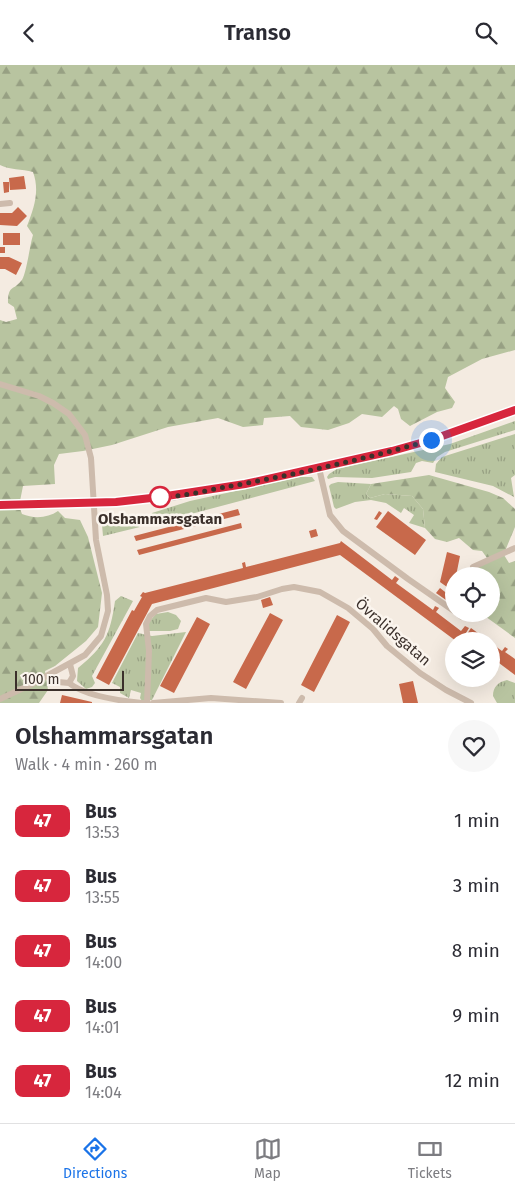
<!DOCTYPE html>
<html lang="en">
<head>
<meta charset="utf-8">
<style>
	body { margin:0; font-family:"Fira Sans",sans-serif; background:#f7f7f7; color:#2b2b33; height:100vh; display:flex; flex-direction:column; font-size:19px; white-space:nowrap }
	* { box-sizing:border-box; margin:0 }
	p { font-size:16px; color:#7c7c81 }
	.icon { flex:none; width:28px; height:28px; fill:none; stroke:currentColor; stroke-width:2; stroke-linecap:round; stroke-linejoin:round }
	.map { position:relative; height:638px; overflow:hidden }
	.sheet { display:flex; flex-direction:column; background:#fff; flex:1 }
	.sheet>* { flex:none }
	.badge { padding:0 10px; border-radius:8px; font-size:18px; line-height:32px }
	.tools { position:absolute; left:445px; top:502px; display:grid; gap:10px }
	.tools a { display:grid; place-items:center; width:55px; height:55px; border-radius:50%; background:#fff; box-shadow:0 5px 20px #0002; font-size:25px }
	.scale { position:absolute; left:15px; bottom:12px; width:109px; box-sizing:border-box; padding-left:5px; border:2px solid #3b302b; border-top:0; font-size:14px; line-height:18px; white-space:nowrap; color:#3b302b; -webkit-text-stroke:4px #fbf5ee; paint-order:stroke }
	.you { position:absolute; width:25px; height:25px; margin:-12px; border:4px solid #fff; border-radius:50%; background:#1a73e8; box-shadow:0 0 0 8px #1a73e833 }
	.map>.badge { position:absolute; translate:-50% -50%; box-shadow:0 0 0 2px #fff }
	.round { display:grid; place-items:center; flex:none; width:52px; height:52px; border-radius:26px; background:#f7f7f7 }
	.summary { display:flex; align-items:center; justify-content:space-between; height:85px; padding:0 15px }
	h1 { font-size:24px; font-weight:600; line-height:38px }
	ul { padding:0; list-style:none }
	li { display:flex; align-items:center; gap:15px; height:65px; padding:0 15px }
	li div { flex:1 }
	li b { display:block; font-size:19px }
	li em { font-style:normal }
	li .badge { min-width:55px; font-weight:700; text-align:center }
	header { display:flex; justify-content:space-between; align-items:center; height:65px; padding:0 15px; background:#fff; font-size:22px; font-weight:600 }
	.tabs { display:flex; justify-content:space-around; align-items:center; height:70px; border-top:1px solid #e1e1e2; background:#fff; font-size:14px; color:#7c7c81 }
	.tabs a { display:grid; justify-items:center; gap:2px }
	.tabs .on { color:#1a73e8 }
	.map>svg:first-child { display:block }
	.grass { fill:url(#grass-tufts) }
	.forest { fill:url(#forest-firs) }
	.building { fill:#c8694b }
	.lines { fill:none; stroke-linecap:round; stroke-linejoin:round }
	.street { stroke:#cdbbac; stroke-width:6 }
	.secondary { stroke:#a18a7d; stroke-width:9 }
	.line-casing { stroke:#fff; stroke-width:11 }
	.line { stroke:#d7263d; stroke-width:8 }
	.walk { stroke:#3b302b; stroke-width:5; stroke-dasharray:0 9 }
	.stop-dot { fill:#fff; stroke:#d7263d; stroke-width:2.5 }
	.labels { text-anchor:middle; stroke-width:5; stroke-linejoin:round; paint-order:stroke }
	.stop-label { font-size:15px; font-weight:bold; fill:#3b302b; stroke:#fbf5ee }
	.street-label { font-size:15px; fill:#3b302b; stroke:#fbf5ee }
</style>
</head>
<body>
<header><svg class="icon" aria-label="back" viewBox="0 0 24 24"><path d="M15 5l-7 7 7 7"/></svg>Transo<svg class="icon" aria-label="search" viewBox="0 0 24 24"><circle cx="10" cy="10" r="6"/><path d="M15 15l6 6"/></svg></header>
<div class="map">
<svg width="515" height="638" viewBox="0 0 515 638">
	<defs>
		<pattern id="grass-tufts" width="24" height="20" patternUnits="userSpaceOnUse" patternTransform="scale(1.25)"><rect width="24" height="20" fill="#b8c4a0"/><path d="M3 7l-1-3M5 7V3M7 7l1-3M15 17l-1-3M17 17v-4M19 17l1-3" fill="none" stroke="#97a083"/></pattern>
		<pattern id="forest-firs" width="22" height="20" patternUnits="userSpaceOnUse" patternTransform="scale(1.25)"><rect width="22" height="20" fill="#b8c4a0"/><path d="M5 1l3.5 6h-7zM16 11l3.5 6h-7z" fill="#97a083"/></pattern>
	</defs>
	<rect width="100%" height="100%" fill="#f4ebe1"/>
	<!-- grass -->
	<path class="grass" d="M515 356V365L445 387 437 392 433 398 422 396 416 398 411 407 372 413 335 412 328 414 327 412 329 409 337 404 450 379Z
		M515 369V410L511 413 514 432 493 421 435 407 436 399 442 392Z
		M300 412H312L315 416 146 461 141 460 146 449 151 451 152 448 190 436Z
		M338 417 371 419 366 429 370 433 385 429 412 431 423 444 425 463 409 458 414 450 404 443 401 448 386 438 371 435 355 437 336 444 334 442 329 421 331 419Z
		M126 449H143V450L140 459 127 452Z
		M109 450H119L140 462 103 471 102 460Z
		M121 531 133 536 92 611 95 618 92 622 86 624 77 616 78 603C105 581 110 570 115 536Z
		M168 547 176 550 181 556 178 564 170 566H149L148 558 156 549Z
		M186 567 152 635 142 636 140 633 141 628 131 625 129 633 120 628V622L112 618 138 568 152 571Z
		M507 615 515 618V638H497L493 631C493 622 498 617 507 615Z"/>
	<!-- forest -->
	<path class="forest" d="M0 0H515V285L482 294 448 312 445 323 455 337 452 343 437 347 410 361 401 354 398 344 394 341 382 352 362 349 349 358 328 365 301 362 290 351 264 353 263 360 243 362 218 353 168 362 112 380 83 386 59 389 54 400 55 419 23 421 19 441 22 449C34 454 48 453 58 446L65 453 80 455 88 472 102 528 98 562 86 576 55 601 45 606 48 625 39 638H0V255L6 257 17 254 14 242 8 238C8 220 13 226 21 216 26 212 30 179 33 170L27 161C34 143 40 126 33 107 22 104 9 105 0 100Z
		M429 410 489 427 503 433 515 444V462L505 486 487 493 482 486 473 485 459 473 447 477 435 474 425 463 423 444 412 431 385 429 370 433 366 429 371 419Z
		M504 490 509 498 515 496V573L482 549H491V511H475L477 502Z"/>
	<!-- building -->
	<path class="building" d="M24 111 26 124 10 125 9 113Z
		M3 117H9V127L4 128Z
		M18 142 27 151 17 161 0 160V148H12Z
		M3 168H20V180H3Z
		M0 182H5V188H0Z
		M0 192H9L22 198 16 210 5 204H0Z
		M238 444 240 450 136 476 134 471Z
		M379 446 382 448 377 455 374 454Z
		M388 446 426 475 415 490 376 462Z
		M241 458 242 463 139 490 137 485Z
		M316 464 318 471 311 473 309 466Z
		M341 476 392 515 395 511 399 514 396 518 433 545 435 541 439 543 436 547 461 566 465 561 469 563 466 568 467 569 471 563 489 576H471L465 572 462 576H456L340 490 152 539 109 620 96 613 132 545 134 546 142 532 140 531 143 527 145 528 243 503 242 498 245 497 246 502 340 478Z
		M447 487 460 491 456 511H454V527L440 517Z
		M440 523 449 530 446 535 436 528Z
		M270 532 273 540 263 543 261 535Z
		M270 548 283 555 246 624 233 617Z
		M337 550 350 557 314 627 301 620Z
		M197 552 210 559 174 628 160 621Z
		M491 578 502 586 505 582 508 584 505 587 515 594V610L491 592Z
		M413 616 418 638H403L399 619Z
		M62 630 92 637V638H60Z"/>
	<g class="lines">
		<!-- street -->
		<path class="street" d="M0 139 10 138
			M0 319 39 331 53 338 69 349 85 370 91 393 96 475 107 530 108 546 101 571 85 590 30 620 0 634
			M319 403 330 450 343 466 408 514 454 546
			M473 502 515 483
			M458 549 462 552
			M51 609 58 617 69 618 73 611 70 599
			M69 618C85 631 122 636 142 638
			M147 638 149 586 146 559 150 551 157 545 206 533 226 537 257 532 282 524 294 522 320 527 348 543 373 564 387 581 420 608 446 625 471 638
			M153 638 211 633 281 638
			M299 638 302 633"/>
		<!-- secondary -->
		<path class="secondary" d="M0 440 116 437 173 431 245 419 392 386 431 375 515 345"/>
	</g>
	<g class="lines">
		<defs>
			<path id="line" d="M0 440 116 437 160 432 245 419 392 386 431 375 515 345"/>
		</defs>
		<!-- line casing -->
		<use href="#line" class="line-casing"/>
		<!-- line -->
		<use href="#line" class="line"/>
		<!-- walk -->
		<path class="walk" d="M160 432C182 432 208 425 231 421 298 409 365 394 431 375"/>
	</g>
	<!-- markers -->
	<circle class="stop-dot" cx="160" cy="432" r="10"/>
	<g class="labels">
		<!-- stop labels -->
		<g class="stop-label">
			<text x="160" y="459">Olshammarsgatan</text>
		</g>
		<!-- street labels -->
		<g class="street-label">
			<text transform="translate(393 567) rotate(41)" y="5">Övralidsgatan</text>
		</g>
	</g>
</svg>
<div class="tools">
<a><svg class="icon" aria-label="locate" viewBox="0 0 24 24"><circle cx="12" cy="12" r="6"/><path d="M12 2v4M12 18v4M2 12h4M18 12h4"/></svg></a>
<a><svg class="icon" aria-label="layers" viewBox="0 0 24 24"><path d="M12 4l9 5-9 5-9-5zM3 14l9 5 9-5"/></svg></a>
</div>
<div class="scale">100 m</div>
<div class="you" style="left:431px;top:375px"></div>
</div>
<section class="sheet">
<div class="summary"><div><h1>Olshammarsgatan</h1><p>Walk · 4 min · 260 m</p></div><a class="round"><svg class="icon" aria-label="heart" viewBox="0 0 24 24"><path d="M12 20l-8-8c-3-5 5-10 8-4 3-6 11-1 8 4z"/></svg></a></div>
<ul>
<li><span class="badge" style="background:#d7263d;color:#fff">47</span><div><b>Bus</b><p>13:53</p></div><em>1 min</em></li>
<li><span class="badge" style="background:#d7263d;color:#fff">47</span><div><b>Bus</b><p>13:55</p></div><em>3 min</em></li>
<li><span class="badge" style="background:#d7263d;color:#fff">47</span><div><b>Bus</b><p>14:00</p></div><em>8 min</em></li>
<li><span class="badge" style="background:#d7263d;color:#fff">47</span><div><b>Bus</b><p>14:01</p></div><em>9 min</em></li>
<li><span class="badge" style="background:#d7263d;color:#fff">47</span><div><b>Bus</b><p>14:04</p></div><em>12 min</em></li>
</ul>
</section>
<nav class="tabs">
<a class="on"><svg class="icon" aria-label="directions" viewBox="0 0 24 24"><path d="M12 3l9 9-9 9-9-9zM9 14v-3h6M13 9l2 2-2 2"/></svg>Directions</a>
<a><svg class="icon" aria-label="map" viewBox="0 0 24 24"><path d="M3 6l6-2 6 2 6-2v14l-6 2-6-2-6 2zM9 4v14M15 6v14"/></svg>Map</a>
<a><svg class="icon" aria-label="tickets" viewBox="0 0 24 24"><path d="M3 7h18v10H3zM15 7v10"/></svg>Tickets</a>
</nav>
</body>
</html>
